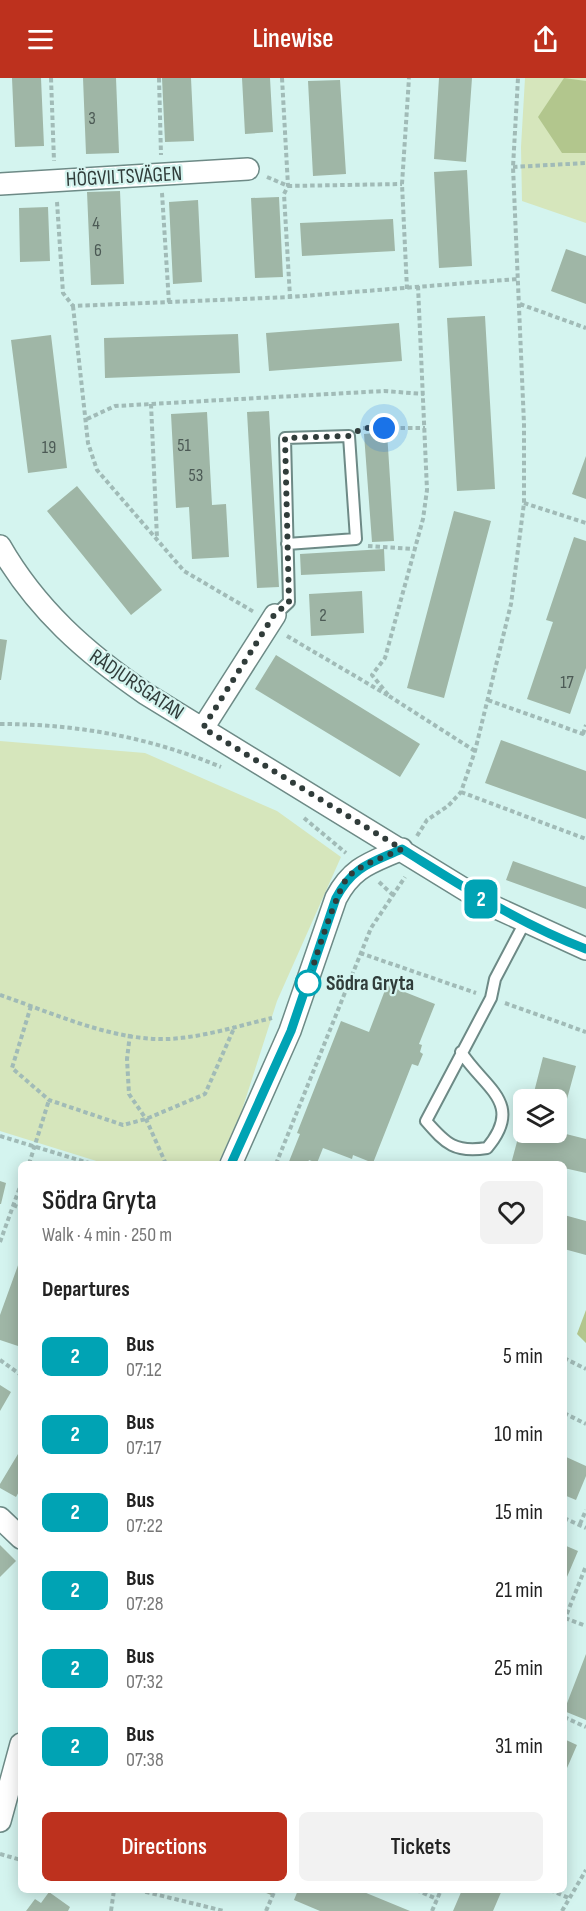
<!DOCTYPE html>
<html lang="en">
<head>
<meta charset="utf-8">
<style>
	body { margin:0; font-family:"Sofia Sans Condensed",sans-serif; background:#f2f2f2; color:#222; height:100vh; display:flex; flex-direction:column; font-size:22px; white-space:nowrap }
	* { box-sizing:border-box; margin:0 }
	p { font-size:20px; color:#767676 }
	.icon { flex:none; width:33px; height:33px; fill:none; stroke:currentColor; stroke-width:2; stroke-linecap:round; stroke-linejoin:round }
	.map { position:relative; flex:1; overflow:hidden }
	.sheet { position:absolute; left:18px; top:1083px; width:549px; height:732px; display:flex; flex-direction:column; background:#fff; border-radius:9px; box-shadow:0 3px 15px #0003 }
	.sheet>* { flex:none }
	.badge { padding:0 12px; border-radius:9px; font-size:21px; line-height:39px }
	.controls { position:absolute; left:513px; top:1011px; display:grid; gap:12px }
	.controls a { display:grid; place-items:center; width:54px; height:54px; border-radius:9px; background:#fff; box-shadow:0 3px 15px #0003; font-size:30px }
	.you { position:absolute; width:30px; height:30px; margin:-15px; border:4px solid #fff; border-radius:50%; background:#1a73e8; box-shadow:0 0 0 9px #1a73e833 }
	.map>.badge { position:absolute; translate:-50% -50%; box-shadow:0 0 0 3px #fff }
	h2 { padding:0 24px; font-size:22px; line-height:54px }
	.round { display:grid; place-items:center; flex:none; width:63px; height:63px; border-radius:9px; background:#f2f2f2 }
	.headline { display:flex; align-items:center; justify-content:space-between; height:102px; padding:0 24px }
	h1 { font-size:28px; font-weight:600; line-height:45px }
	.button { display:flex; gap:12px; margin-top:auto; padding:12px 24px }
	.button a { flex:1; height:69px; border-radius:9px; background:#bd311e; color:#fff; font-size:24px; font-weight:600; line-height:69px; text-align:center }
	.button a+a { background:#f2f2f2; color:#222 }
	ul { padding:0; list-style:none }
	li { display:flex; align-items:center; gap:18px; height:78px; padding:0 24px }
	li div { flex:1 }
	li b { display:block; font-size:22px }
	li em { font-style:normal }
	li .badge { min-width:66px; font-weight:700; text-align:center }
	header { display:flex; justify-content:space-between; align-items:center; height:78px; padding:0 24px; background:#bd311e; color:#fff; font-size:27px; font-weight:600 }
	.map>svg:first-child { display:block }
	.green { fill:#d6e6bc }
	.forest { fill:#b2c68d }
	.building { fill:#9fb6a6 }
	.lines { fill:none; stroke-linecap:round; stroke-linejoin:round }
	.service-casing { stroke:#6d8a86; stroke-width:14 }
	.minor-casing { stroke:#6d8a86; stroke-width:24 }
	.path { stroke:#a1bbb7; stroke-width:4; stroke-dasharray:4.5 3; stroke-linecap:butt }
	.service { stroke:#fff; stroke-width:10 }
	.minor { stroke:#fff; stroke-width:21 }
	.line-casing { stroke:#fff; stroke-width:14 }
	.line { stroke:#00a3b4; stroke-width:9 }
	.walk { stroke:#303c3a; stroke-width:6; stroke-dasharray:0 10.8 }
	.stop-dot { fill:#fff; stroke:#00a3b4; stroke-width:3 }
	.labels { text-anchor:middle; stroke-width:4.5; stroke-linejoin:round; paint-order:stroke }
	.number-label { font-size:18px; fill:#4c5a55 }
	.street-label { font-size:21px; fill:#303c3a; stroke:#d4f4ef }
	.stop-label { font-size:21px; font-weight:bold; fill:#303c3a; stroke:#d4f4ef; text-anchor:start }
</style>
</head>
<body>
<header><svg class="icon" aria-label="menu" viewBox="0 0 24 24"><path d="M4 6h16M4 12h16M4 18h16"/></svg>Linewise<svg class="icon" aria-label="share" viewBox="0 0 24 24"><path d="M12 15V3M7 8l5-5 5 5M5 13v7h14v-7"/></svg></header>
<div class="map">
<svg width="586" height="1833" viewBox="0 0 586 1833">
	<rect width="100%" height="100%" fill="#d4f4ef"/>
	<!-- green -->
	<path class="green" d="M525 0H586V145L522 123 521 69Z
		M0 663 145 675 277 733 341 779 277 923 242 1032 218 1086H106L0 1053Z"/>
	<!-- forest -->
	<path class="forest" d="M564 0 586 3V75H562L538 39Z
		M586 1232V1265L577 1256Z"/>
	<!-- building -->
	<path class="building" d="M12 0H41L44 68 15 69Z
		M83 0H116L119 75 86 76Z
		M162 0H191L194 63 165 64Z
		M242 0H270L273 54 245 56Z
		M439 0H472L466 84 434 81Z
		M340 2 346 96 313 98 308 3Z
		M467 92 472 188 439 190 434 94Z
		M120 113 124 206 91 207 87 114Z
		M279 119 283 199 255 200 251 120Z
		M198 122 202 204 173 206 169 124Z
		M48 129 50 183 20 184 19 130Z
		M393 141 395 173 302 178 300 145Z
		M566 171 586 178V226L551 213Z
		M485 238 495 411 457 413 447 240Z
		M399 245 402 283 269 293 266 255Z
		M238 256 240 295 105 300 104 260Z
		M51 257 67 390 28 395 11 262Z
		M269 333 279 509 257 510 247 334Z
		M207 334 212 427 226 426 229 479 192 481 189 429 176 430 171 336Z
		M387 354 394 463 372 464 364 356Z
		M586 378V421L572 416Z
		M77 408 162 512 131 537 47 433Z
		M454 433 491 443 444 620 407 610Z
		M574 459 586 463V590L570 636 527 621 553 544 546 542Z
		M384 471 385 493 301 497 300 476Z
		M362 513 364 555 311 558 309 516Z
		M0 561 7 562 1 602H0Z
		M276 577 420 666 400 699 255 611Z
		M501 662 586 693V741L485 705Z
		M513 783 586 809V831L506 802Z
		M387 907 435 926 419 966 422 967 420 974 423 976 418 988 412 986 373 1085 353 1077 352 1081 323 1070 317 1085 309 1082 307 1086H288L300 1056 297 1055 341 943 369 954Z
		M543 979 576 988 558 1054 586 1061V1095L564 1090V1086H511L522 1045 524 1054H556V1022H532Z
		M0 1103 6 1105 1 1126H0Z
		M564 1137 586 1143V1177L564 1171Z
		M21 1179V1269L0 1262V1237Z
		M0 1307 11 1314 0 1333Z
		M21 1371V1410L16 1419 0 1410V1406Z
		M564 1378 586 1388V1398L576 1422 564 1417Z
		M0 1467 16 1483 0 1499Z
		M564 1467 578 1473 564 1506Z
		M586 1576V1642L564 1633Z
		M564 1661 577 1667 564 1697Z
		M259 1812H274L271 1817Z
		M298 1812H359L410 1833H320L294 1822Z
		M462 1812H502L493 1833H453Z
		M49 1814 70 1829 68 1833H26L35 1821 41 1825Z"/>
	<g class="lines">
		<defs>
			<path id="service" d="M275 537 289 524 285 360 349 358 356 461 287 466
				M461 974C484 1010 525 1025 487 1070 455 1075 446 1066 426 1043L491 920 495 901 525 844"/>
			<path id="minor" d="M0 106 248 91
				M0 468C36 531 86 575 146 616L490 827 586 871
				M203 650 275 537
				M231 1086 290 953 336 820C353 788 371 785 402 771
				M0 1440 21 1460
				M0 1743 21 1666"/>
		</defs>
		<!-- service casing -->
		<use href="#service" class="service-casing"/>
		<!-- minor casing -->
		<use href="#minor" class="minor-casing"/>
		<!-- path -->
		<path class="path" d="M51 0 54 83
			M159 0 161 77
			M282 0 288 108 284 116 290 219
			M513 89 586 85
			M267 99 288 108 402 106
			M162 115 169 225
			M57 124 63 215 73 228 290 219 517 201
			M407 211 402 106 409 0
			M520 226 586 250
			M73 228 88 365 97 392 184 493 254 534
			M151 326 157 460
			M87 341 115 328 384 313 424 316
			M363 350H425
			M524 425 586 445
			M368 468 415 471
			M287 558 389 618 372 597 385 580 423 441 427 412 418 208
			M389 618 475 673
			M488 622 586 657
			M0 646C77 646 149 659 221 689
			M583 656 586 647
			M461 714 586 761
			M304 740 346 775
			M417 758 427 742 448 728 461 714 475 673 511 526 524 425V346L513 89 518 0
			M379 804 394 818
			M360 875 476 915
			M0 917C53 935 112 963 169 961 204 959 238 948 272 940
			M505 925 586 954
			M31 928 12 990 49 1022 123 1047 146 1041 205 1016 235 948
			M130 956 127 981 129 1016 146 1041 166 1086
			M0 1058 92 1086
			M29 1086 49 1022
			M276 1086 371 850 405 799
			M13 1127 21 1130
			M0 1164 21 1106
			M564 1280 586 1291
			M0 1282 21 1297
			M564 1335 586 1346
			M564 1440 586 1450
			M580 1446 586 1432
			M565 1540 586 1548
			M564 1543 586 1488
			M564 1639 586 1649
			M0 1776 21 1782
			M138 1812 224 1833
			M416 1812 437 1821
			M550 1812 569 1820
			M111 1833 114 1812
			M266 1833 275 1812
			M432 1833 441 1812
			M562 1833 586 1792"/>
		<!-- service -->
		<use href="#service" class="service"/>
		<!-- minor -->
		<use href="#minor" class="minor"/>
	</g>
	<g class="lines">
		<defs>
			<path id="line" d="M231 1086 291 953 336 820C353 788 371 785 402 771 462 808 520 846 586 871"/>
		</defs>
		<!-- line casing -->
		<use href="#line" class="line-casing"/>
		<!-- line -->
		<use href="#line" class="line"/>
		<!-- walk -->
		<path class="walk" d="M308 905C313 887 338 809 348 799 361 786 385 779 402 771L203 650 274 537 289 524 285 360 349 358 363 350H384"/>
	</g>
	<!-- markers -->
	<circle class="stop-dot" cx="308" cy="905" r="12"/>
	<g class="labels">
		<!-- number labels -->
		<g class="number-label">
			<text x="92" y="46">3</text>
			<text x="96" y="151">4</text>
			<text x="98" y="178">6</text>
			<text x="184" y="373">51</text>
			<text x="49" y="375">19</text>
			<text x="196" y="403">53</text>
			<text x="323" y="543">2</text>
			<text x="567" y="610">17</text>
		</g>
		<!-- street labels -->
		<g class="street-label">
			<text transform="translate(124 98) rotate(-3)" y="7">HÖGVILTSVÄGEN</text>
			<text transform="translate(137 606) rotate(34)" y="7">RÅDJURSGATAN</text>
		</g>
		<!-- stop labels -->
		<g class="stop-label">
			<text x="326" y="912">Södra Gryta</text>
		</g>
	</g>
</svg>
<div class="controls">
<a><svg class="icon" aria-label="layers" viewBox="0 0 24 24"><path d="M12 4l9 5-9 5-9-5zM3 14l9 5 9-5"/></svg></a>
</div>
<div class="you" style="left:384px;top:350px"></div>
<b class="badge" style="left:481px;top:821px;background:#00a3b4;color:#fff">2</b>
<section class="sheet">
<div class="headline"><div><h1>Södra Gryta</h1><p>Walk · 4 min · 250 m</p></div><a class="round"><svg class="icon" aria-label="heart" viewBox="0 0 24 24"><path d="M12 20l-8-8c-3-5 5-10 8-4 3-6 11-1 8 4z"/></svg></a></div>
<h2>Departures</h2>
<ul>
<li><span class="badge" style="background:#00a3b4;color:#fff">2</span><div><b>Bus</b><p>07:12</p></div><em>5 min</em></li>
<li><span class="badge" style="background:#00a3b4;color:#fff">2</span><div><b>Bus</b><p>07:17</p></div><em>10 min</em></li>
<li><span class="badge" style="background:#00a3b4;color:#fff">2</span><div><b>Bus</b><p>07:22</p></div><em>15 min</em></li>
<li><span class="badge" style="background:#00a3b4;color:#fff">2</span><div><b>Bus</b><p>07:28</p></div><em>21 min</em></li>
<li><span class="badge" style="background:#00a3b4;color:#fff">2</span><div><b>Bus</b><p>07:32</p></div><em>25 min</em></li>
<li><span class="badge" style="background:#00a3b4;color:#fff">2</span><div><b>Bus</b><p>07:38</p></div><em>31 min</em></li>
</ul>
<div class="button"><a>Directions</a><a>Tickets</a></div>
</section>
</div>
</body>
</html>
